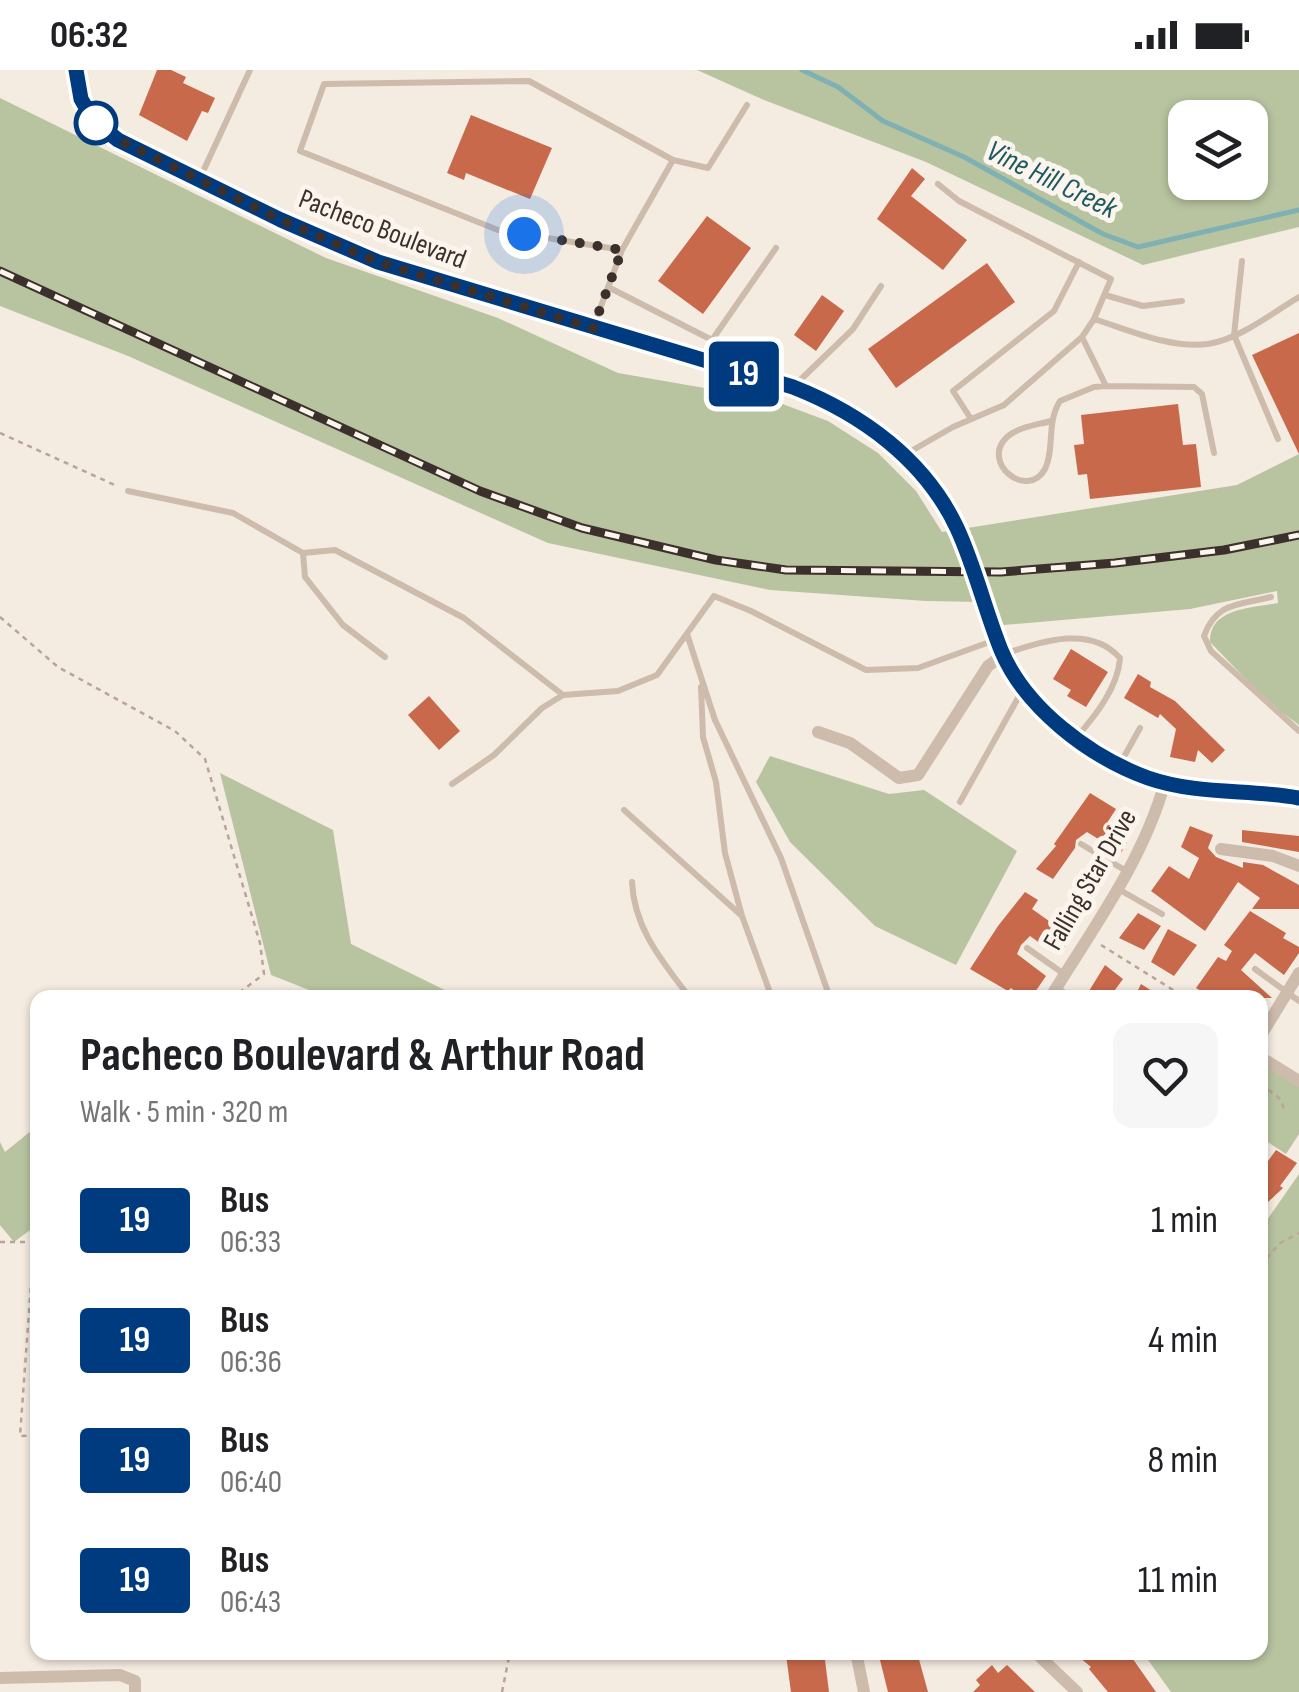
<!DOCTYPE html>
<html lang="en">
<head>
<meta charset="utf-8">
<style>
	body { margin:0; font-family:"Sofia Sans Condensed",sans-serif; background:#f6f6f6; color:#202124; height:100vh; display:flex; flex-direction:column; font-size:38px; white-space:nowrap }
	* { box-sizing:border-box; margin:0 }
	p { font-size:32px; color:#757577 }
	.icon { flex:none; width:55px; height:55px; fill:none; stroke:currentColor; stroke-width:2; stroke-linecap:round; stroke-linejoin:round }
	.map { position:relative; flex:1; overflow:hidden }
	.drawer { position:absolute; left:30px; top:920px; width:1238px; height:670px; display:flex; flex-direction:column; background:#fff; border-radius:20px; box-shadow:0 2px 8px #0004 }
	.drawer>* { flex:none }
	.badge { padding:0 20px; border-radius:8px; font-size:35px; line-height:65px }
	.controls { position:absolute; left:1168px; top:30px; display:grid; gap:20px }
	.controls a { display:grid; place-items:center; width:100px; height:100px; border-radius:20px; background:#fff; box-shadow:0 2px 8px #0004; font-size:50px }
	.you { position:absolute; width:50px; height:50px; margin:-25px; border:8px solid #fff; border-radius:50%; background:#1a73e8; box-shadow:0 0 0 15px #1a73e833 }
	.map>.badge { position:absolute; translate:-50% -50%; box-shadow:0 0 0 5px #fff }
	.round { display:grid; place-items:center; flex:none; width:105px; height:105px; border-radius:20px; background:#f6f6f6 }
	.overview { display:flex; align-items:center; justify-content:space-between; height:170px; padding:0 50px }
	h1 { font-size:48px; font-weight:700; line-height:75px }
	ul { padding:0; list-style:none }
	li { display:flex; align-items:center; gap:30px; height:120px; padding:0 50px }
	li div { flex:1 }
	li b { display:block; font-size:38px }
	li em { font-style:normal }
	li .badge { min-width:110px; font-weight:700; text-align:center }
	.status { display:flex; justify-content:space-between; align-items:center; height:70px; padding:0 50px; background:#fff; direction:ltr }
	.status svg { height:28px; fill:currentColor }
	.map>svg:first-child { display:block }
	.green { fill:#b8c4a0; fill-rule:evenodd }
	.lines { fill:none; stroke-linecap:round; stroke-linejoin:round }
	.stream { stroke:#7fb0b2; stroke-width:5 }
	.building { fill:#c8694b }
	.path { stroke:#b9a596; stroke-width:2.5; stroke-dasharray:5 5; stroke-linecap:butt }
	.service { stroke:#cdbbac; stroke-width:6 }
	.minor { stroke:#cdbbac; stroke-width:12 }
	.secondary { stroke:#a18a7d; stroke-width:18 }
	.rail-casing { stroke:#3b302b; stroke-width:9 }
	.rail { stroke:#fbf5ee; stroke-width:5; stroke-dasharray:15; stroke-linecap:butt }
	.line-casing { stroke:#fff; stroke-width:22 }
	.line { stroke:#003b80; stroke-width:15 }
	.walk { stroke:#3b302b; stroke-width:10; stroke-dasharray:0 18 }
	.stop-dot { fill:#fff; stroke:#003b80; stroke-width:5 }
	.labels { text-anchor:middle; stroke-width:10; stroke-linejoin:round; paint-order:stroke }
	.street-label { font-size:28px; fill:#3b302b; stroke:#fbf5ee }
	.water-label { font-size:30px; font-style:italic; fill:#1f5a5e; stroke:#fbf5ee }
</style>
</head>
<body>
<div class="status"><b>06:32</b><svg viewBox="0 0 49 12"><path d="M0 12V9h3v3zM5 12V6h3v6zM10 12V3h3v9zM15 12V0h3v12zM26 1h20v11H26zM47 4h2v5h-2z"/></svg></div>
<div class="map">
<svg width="1299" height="1622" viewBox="0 0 1299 1622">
	<rect width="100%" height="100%" fill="#f4ebe1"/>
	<!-- green -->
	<path class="green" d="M697 0H1299V157L1143 195 926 92 764 30ZM1185 48H1250V112H1185Z
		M0 28 326 188 498 248 618 303 769 329 828 351 878 383 916 421 942 462 1237 415 1299 384V655L1265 629 1210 572C1209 538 1252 538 1278 533L1277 521 1190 539 992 556 983 532 926 531 770 520 548 473 128 286 0 236Z
		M770 686 889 724 924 720 1017 781 956 895 875 856 790 772 756 712Z
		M220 703 333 760 351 874 459 927H327L271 905Z
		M1260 987 1299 1011V1064L1286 1084 1260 1067Z
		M37 1056V1155L14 1172 0 1155V1072L5 1082Z
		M1299 1104V1622H1171L1143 1583 1260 1582V1160Z"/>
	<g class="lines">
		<!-- stream -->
		<path class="stream" d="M802 0 838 17 883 51 964 87 1103 164 1138 177 1299 140"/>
	</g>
	<!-- building -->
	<path class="building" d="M157 0H171L186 7 183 13 215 28 208 43 202 41 187 71 139 45Z
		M471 45 552 78 530 129 466 103 464 110 447 103Z
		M912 98 925 109 911 126 967 170 943 200 877 149Z
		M707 146 751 178 703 244 658 211Z
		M987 193 1015 232 896 318 868 279Z
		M822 225 844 241 816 281 794 265Z
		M1299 263V384L1252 285Z
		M1178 334 1183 375 1196 374 1201 417 1090 429 1087 404 1078 405 1074 375 1084 374 1081 345Z
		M1071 579 1108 602 1086 637 1067 626 1071 620 1053 609Z
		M1138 604 1151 612 1150 617 1175 631 1225 680 1212 693 1198 680 1195 692 1170 687 1176 659 1160 644 1158 648 1124 628Z
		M429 626 460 661 439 680 408 645Z
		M1090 723 1116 739 1107 753 1129 768 1121 783 1087 762 1076 770 1075 778 1053 809 1036 799 1056 776 1054 774Z
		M1190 756 1213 765 1208 778 1216 787 1243 798V792L1263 795 1299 815V839H1252L1260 828 1238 812 1205 861 1151 821 1169 796 1189 809 1199 788 1181 777Z
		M1242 760 1299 766V782L1242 772Z
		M1092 793 1108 806 1091 829 1075 816Z
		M1025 822 1038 830 1032 839 1049 851 1054 845 1076 860 1060 884 1054 879 1051 881 1030 866 1021 875 1017 884 1046 906 1031 928H1024L1011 918 1008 921 970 899 998 856Z
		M1250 841 1286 863 1283 868 1299 877V883L1284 905 1255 883 1241 900 1272 928H1212L1196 918 1218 887 1226 891 1232 881 1224 875Z
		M1138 843 1161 856 1144 880 1119 868Z
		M1168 859 1197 875 1174 906 1151 892Z
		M1105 895 1123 909 1109 928H1098L1089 921Z
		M1141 914 1163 928H1134Z
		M1276 1080 1297 1093 1280 1116 1283 1118 1268 1132 1260 1126V1102Z
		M790 1582H824L829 1622H791L786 1585Z
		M878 1582H917L928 1622H888Z
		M1073 1582H1128L1156 1622H1108L1089 1599 1091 1597Z
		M992 1595 998 1603 1007 1595 1035 1622H973L980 1615 976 1610Z"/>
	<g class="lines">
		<!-- path -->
		<path class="path" d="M0 363 117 416
			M0 547 58 597 175 661 205 689 260 873 264 904 232 928
			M1101 875 1186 928
			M1260 1014C1272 1024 1283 1025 1284 1043
			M0 1172H34L20 1366 38 1365
			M1260 1196 1280 1173 1299 1163
			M502 1622 510 1582"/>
		<!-- service -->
		<path class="service" d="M200 108 250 0
			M622 180 498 160 300 81 324 14 529 11 673 90 708 98 747 35
			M1242 191 1234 265 1278 369
			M608 217 712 270 776 178
			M1105 225 1143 236 1182 231
			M1094 249C1129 260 1171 279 1208 274 1240 269 1272 243 1299 227
			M595 252 622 180 673 90
			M1082 267 1106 316 1194 317 1202 324 1214 383
			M794 316 853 259 881 216
			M971 349 953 321 1054 241 1079 192
			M1051 351C1037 355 1018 357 1007 367 980 392 1027 431 1045 399 1055 379 1046 353 1060 331L1094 317 1106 316
			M906 384 953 357 1004 335 1082 267 1094 249 1111 209 959 131 938 114
			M128 421 233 443 303 483 335 480 464 548 563 625 618 621 657 605 714 526 751 541 866 600 918 598 995 570
			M303 483 305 507 343 555 385 587
			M1271 527C1239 535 1216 532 1204 566L1211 581 1299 661
			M687 564 715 650 781 788 830 928
			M1004 584C1041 572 1090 554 1120 588 1118 618 1095 646 1076 668
			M701 617 703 667 716 712 725 783 742 846
			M1120 694 1140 658
			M452 714 494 685 542 638 563 625
			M960 732 1023 619
			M624 740 742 846 772 928
			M1081 774 1128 802
			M632 812C634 859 663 892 690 928
			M1120 820 1162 844
			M1027 878 1064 904
			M1255 899 1299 931
			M1057 918 1073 928"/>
		<!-- minor -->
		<path class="minor" d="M818 662 850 673 899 708 918 705 988 596 1003 585
			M1221 779 1273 786 1299 796
			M1050 928C1093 858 1143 791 1165 712
			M1260 967 1299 903
			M1260 987 1299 1011
			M856 1582 864 1622
			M1035 1582 1077 1622
			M0 1608 120 1605 135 1611V1622"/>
		<!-- secondary -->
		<path class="secondary" d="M76 0 81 29 94 51 119 70 281 150 378 192 793 317C846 338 900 371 933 418 967 467 979 526 1001 580 1025 638 1090 687 1148 708 1197 726 1249 719 1299 728"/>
		<defs>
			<path id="rail" d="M0 201 480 421 582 458 716 490 786 500 1001 502 1115 493 1224 480 1299 465"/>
		</defs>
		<!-- rail casing -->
		<use href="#rail" class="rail-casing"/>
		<!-- rail -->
		<use href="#rail" class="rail"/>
	</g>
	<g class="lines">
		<defs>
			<path id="line" d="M76 0 81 29 94 51 118 70 281 150 378 192 793 317C862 344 925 390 957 458 975 497 985 540 1001 580 1025 638 1090 687 1148 708 1197 725 1249 719 1299 728"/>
		</defs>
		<!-- line casing -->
		<use href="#line" class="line-casing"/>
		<!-- line -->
		<use href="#line" class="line"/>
		<!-- walk -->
		<path class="walk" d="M96 53 118 70 145 83 281 150 378 192 593 258 622 180 524 164"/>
	</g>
	<!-- markers -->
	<circle class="stop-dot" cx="96" cy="53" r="20"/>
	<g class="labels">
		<!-- street labels -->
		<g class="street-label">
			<text transform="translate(383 158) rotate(21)" y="10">Pacheco Boulevard</text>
			<text transform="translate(1089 809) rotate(-60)" y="10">Falling Star Drive</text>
		</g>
		<!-- water labels -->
		<g class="water-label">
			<text transform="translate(1052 109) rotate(26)" y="10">Vine Hill Creek</text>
		</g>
	</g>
</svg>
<div class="controls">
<a><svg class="icon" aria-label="layers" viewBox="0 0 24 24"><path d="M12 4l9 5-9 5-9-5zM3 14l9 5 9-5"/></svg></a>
</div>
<div class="you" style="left:524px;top:164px"></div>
<b class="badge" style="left:744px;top:304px;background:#003b80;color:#fff">19</b>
<section class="drawer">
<div class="overview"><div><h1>Pacheco Boulevard &amp; Arthur Road</h1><p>Walk · 5 min · 320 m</p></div><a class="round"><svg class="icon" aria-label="heart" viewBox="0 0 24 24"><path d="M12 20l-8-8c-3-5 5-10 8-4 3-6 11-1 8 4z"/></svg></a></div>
<ul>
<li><span class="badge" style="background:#003b80;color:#fff">19</span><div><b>Bus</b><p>06:33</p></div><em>1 min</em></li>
<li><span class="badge" style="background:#003b80;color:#fff">19</span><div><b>Bus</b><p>06:36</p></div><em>4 min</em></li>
<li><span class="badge" style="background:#003b80;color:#fff">19</span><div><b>Bus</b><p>06:40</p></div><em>8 min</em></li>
<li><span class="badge" style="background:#003b80;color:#fff">19</span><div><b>Bus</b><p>06:43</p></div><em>11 min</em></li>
</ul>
</section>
</div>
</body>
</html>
